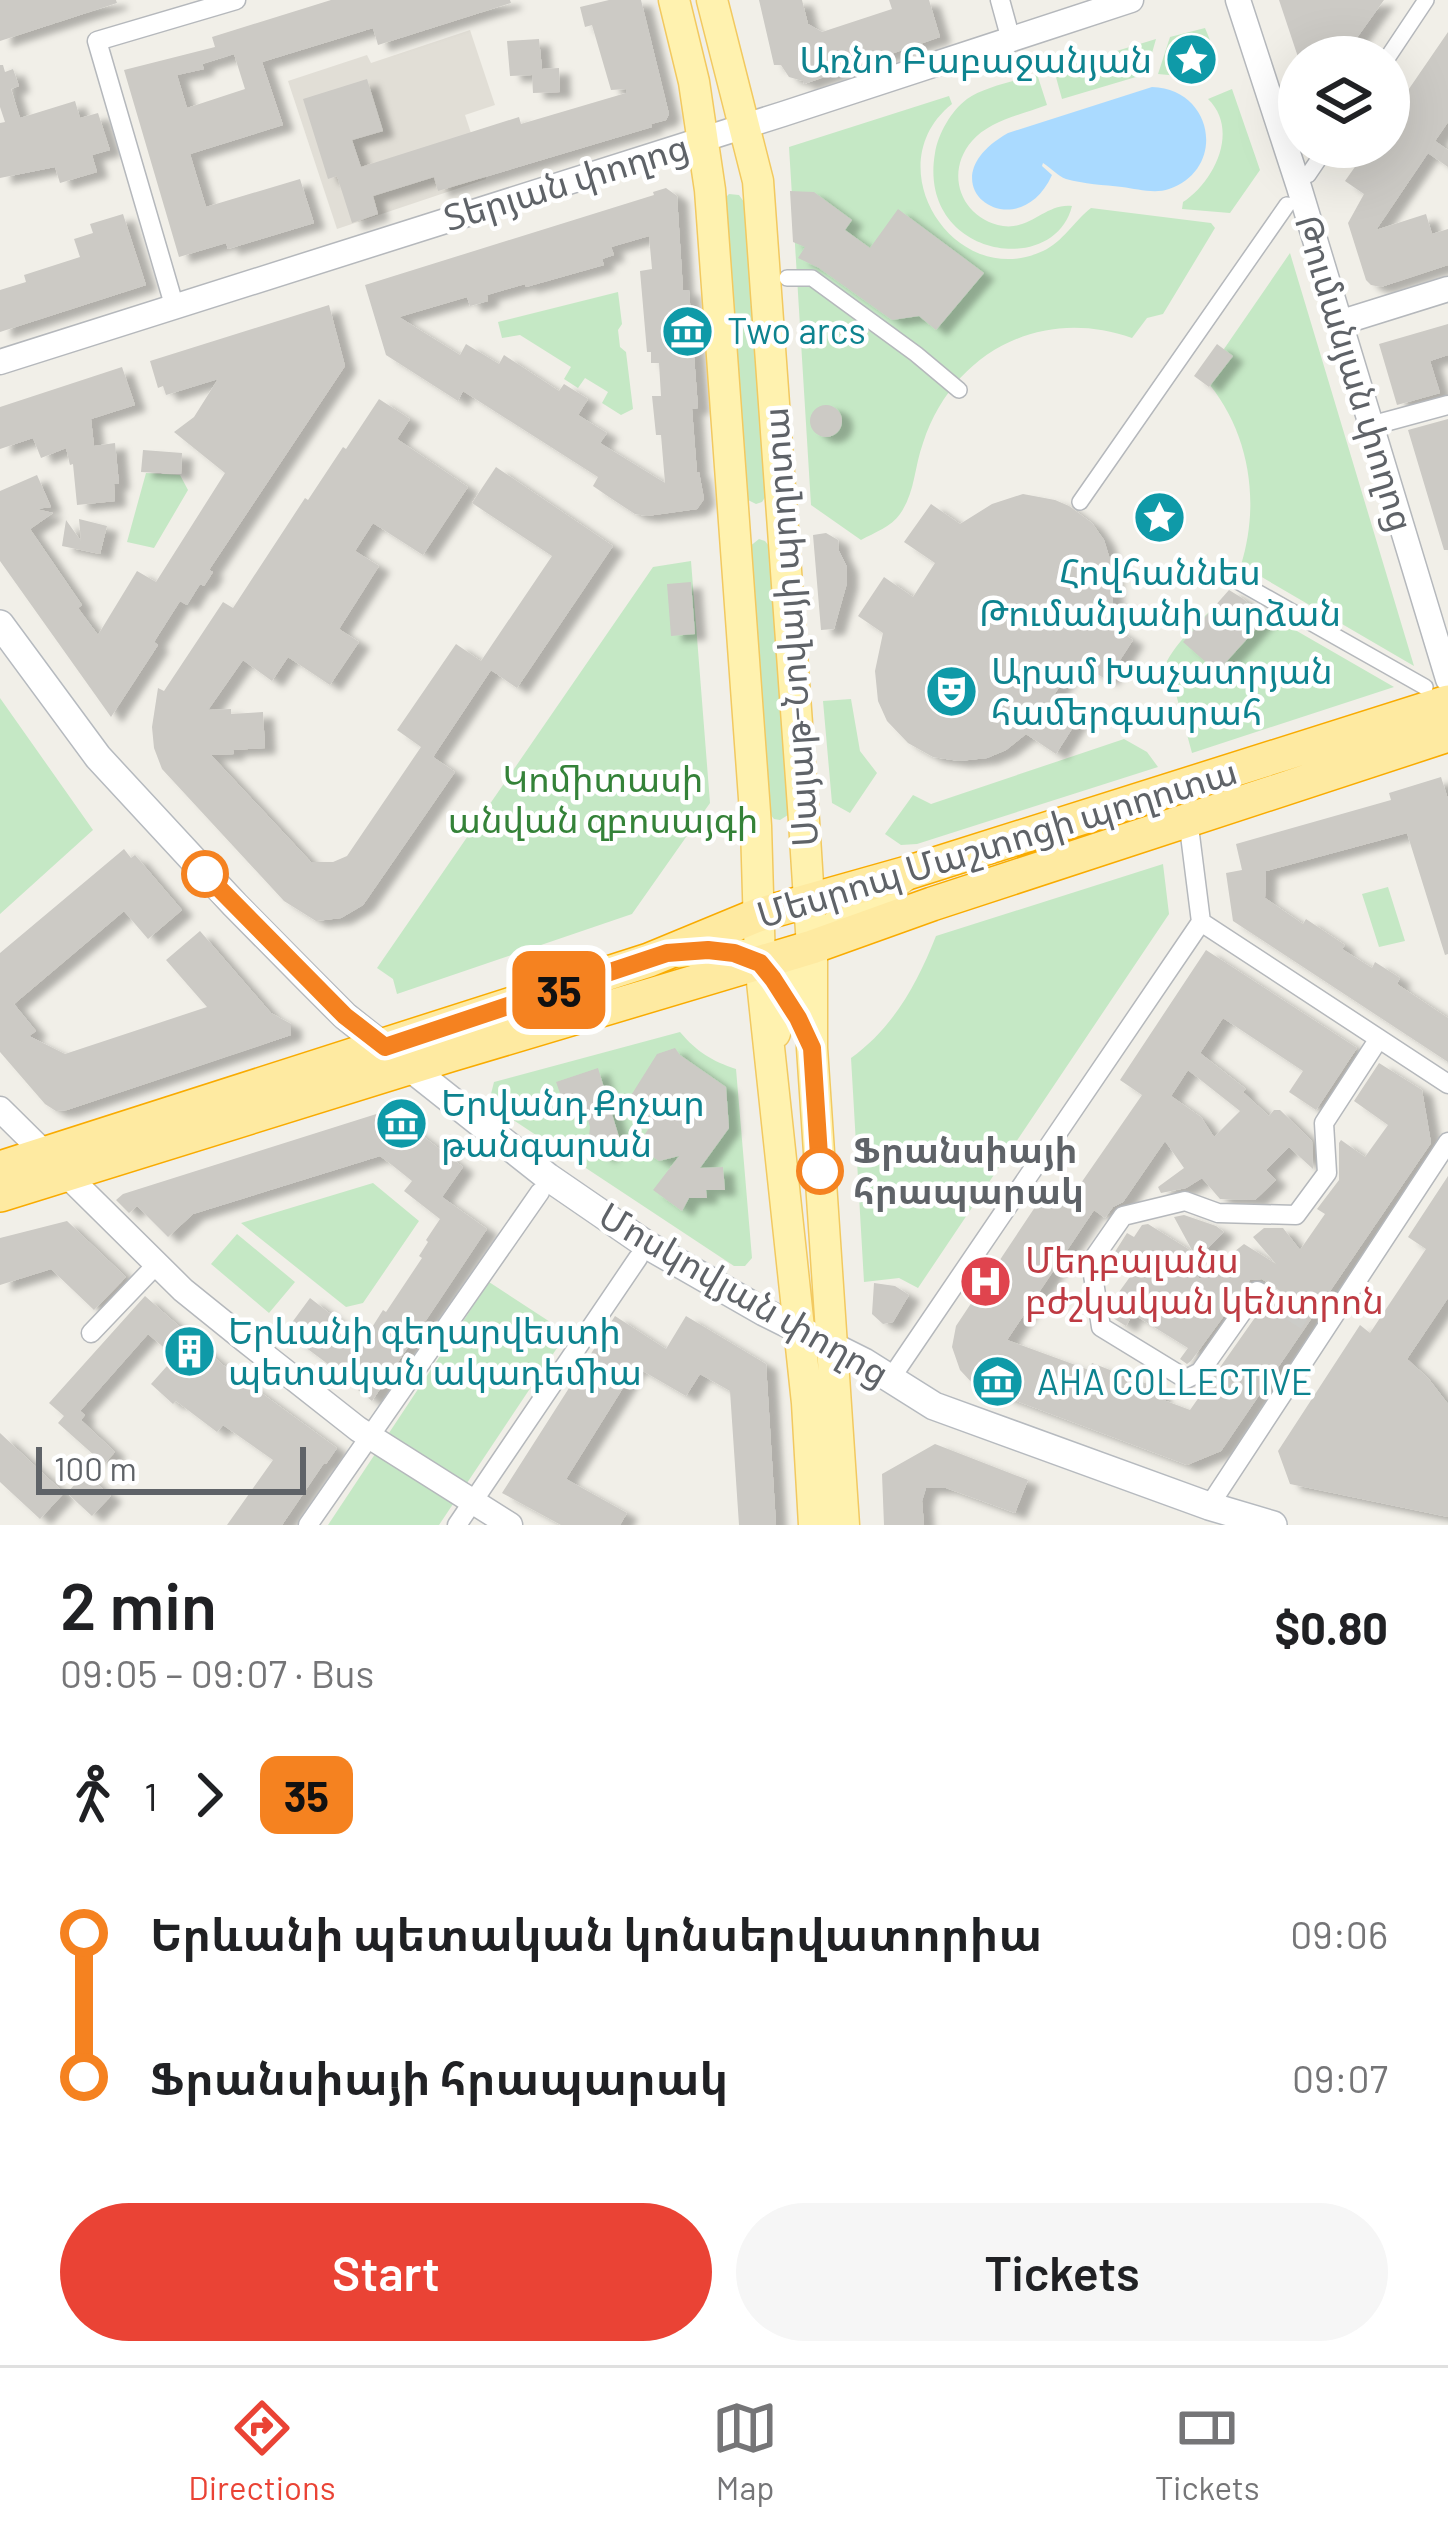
<!DOCTYPE html>
<html lang="en">
<head>
<meta charset="utf-8">
<style>
	body { margin:0; font-family:Barlow,"Noto Sans Armenian",sans-serif; background:#f6f6f6; color:#202124; height:100vh; display:flex; flex-direction:column; font-size:45px; white-space:nowrap }
	* { box-sizing:border-box; margin:0 }
	p { font-size:39px; color:#757577 }
	.icon { flex:none; width:66px; height:66px; fill:none; stroke:currentColor; stroke-width:2; stroke-linecap:round; stroke-linejoin:round }
	.map { position:relative; height:1525px; overflow:hidden }
	.sheet { display:flex; flex-direction:column; background:#fff; flex:1 }
	.sheet>* { flex:none }
	.badge { padding:0 24px; border-radius:18px; font-size:42px; line-height:78px }
	.fabs { position:absolute; left:1278px; top:36px; display:grid; gap:24px }
	.fabs a { display:grid; place-items:center; width:132px; height:132px; border-radius:50%; background:#fff; box-shadow:0 12px 48px #0002; font-size:60px }
	.scale { position:absolute; left:36px; bottom:30px; width:270px; box-sizing:border-box; padding-left:12px; border:6px solid #5f6368; border-top:0; font-size:33px; line-height:42px; white-space:nowrap; color:#5f6368; -webkit-text-stroke:9px #fff; paint-order:stroke }
	.map>.badge { position:absolute; translate:-50% -50%; box-shadow:0 0 0 6px #fff }
	.legs { display:flex; align-items:center; gap:18px; height:132px; padding:0 60px; font-size:39px }
	.legs p { margin-inline-start:auto }
	.overview { display:flex; align-items:center; justify-content:space-between; height:204px; padding:0 60px }
	h1 { font-size:66px; font-weight:600; line-height:90px }
	.cta { display:flex; gap:24px; margin-top:auto; padding:24px 60px }
	.cta a { flex:1; height:138px; border-radius:72px; background:#ea4335; color:#fff; font-size:48px; font-weight:600; line-height:138px; text-align:center }
	.cta a+a { background:#f6f6f6; color:#202124 }
	ul { padding:0 60px; list-style:none }
	li { display:flex; align-items:center; gap:42px; height:144px; font-size:45px }
	li i { display:grid; place-items:center; width:18px; height:100%; margin:0 15px; background:currentColor }
	li i::after { content:''; width:30px; height:30px; margin:-15px; border:9px solid; border-radius:50%; background:#fff }
	li p { margin-inline-start:auto }
	li:first-child i { background:linear-gradient(#0000 50%,currentColor 0) }
	li:last-child i { background:linear-gradient(currentColor 50%,#0000 0) }
	.tab-bar { display:flex; justify-content:space-around; align-items:center; height:168px; border-top:3px solid #e0e0e0; background:#fff; font-size:33px; color:#757577 }
	.tab-bar a { display:grid; justify-items:center; gap:6px }
	.tab-bar .current { color:#ea4335 }
	.map>svg:first-child { display:block }
	.education { fill:#e1ded6 }
	.green { fill:#c5e8c5 }
	.water { fill:#aadaff }
	.building { fill:#cccac5; fill-rule:evenodd; filter:url(#shadow) }
	.lines { fill:none; stroke-linecap:round; stroke-linejoin:round }
	.minor-tunnel { stroke:#ccccc8; stroke-width:18; stroke-dasharray:18 9; stroke-linecap:butt }
	.pedestrian-casing { stroke:#b5b8bc; stroke-width:18 }
	.minor-casing { stroke:#b5b8bc; stroke-width:21 }
	.tertiary-casing { stroke:#b5b8bc; stroke-width:27 }
	.secondary-casing { stroke:#b6babf; stroke-width:30 }
	.primary-casing { stroke:#f2c960; stroke-width:33 }
	.trunk-casing { stroke:#f9ab00; stroke-width:36 }
	.pedestrian { stroke:#fff; stroke-width:15 }
	.minor { stroke:#fff; stroke-width:18 }
	.tertiary { stroke:#fff; stroke-width:24 }
	.secondary { stroke:#fff; stroke-width:27 }
	.primary { stroke:#fff2af; stroke-width:30 }
	.trunk { stroke:#feeaa1; stroke-width:33 }
	.line-1-casing { stroke:#fff; stroke-width:27 }
	.line-1 { stroke:#f58220; stroke-width:18 }
	.stop-1-dot { fill:#fff; stroke:#f58220; stroke-width:6 }
	.labels { text-anchor:middle; stroke-width:9; stroke-linejoin:round; paint-order:stroke }
	.culture-label { font-size:36px; fill:#0d838f; stroke:#fff; text-anchor:start }
	.street-label { font-size:36px; fill:#5f6368; stroke:#fff }
	.park-label { font-size:36px; fill:#348238; stroke:#fff }
	.stop-label { font-size:36px; font-weight:bold; fill:#5f6368; stroke:#fff; text-anchor:start }
	.health-label { font-size:36px; fill:#be3a42; stroke:#fff; text-anchor:start }
</style>
</head>
<body>
<div class="map">
<svg width="1448" height="1525" viewBox="0 0 1448 1525">
	<defs>
		<filter id="shadow"><feDropShadow dx="11" dy="6" stdDeviation="3" flood-color="#0004"/></filter>
	</defs>
	<rect width="100%" height="100%" fill="#f1efe8"/>
	<!-- education -->
	<path class="education" d="M470 30 495 105 465 115 486 179 337 229 288 81 367 55 371 63Z"/>
	<!-- green -->
	<path class="green" d="M1205 28 1217 57 1209 76 1196 70 1200 58 1188 51 1179 76 1158 74 1170 37Z
		M1156 39 1146 74 1062 99 1054 70Z
		M1037 74 1047 105C1023 114 989 121 972 141 944 173 961 219 1003 226 1031 230 1046 203 1072 206 1054 279 917 257 935 153 938 134 951 111 967 99 983 87 1018 80 1037 74Z
		M1232 89 1260 170 1230 213 1182 209 1183 202C1214 182 1240 130 1208 99Z
		M949 96 952 104C874 166 955 292 1043 251 1063 242 1074 221 1091 208L1211 223 1215 228 1163 314 1147 318 1132 338C1041 306 953 352 923 443 914 468 915 493 900 514 892 526 874 533 861 540L811 505 789 147Z
		M729 194 739 195 744 202 766 496 762 502 756 504 746 499 724 199Z
		M1290 253 1414 666 1241 565C1261 500 1249 429 1204 378Z
		M618 292 622 324 618 330 620 347 626 352 633 409 621 415 602 403 608 392 585 378 578 388 564 379 571 367 520 335 502 338 498 322Z
		M146 473 180 475 188 490 154 548 127 542Z
		M759 539 765 541 769 546 789 808 788 815 780 820 774 819 769 813 749 547Z
		M691 561 710 803 632 914 397 994 393 979 377 968 653 567Z
		M1229 592 1394 687 1192 753 1167 661C1182 634 1208 615 1229 592Z
		M0 698 93 830 0 914Z
		M851 699 860 751 877 773 850 813 832 803 823 701Z
		M1124 739 1147 752 1158 767 917 844 901 845 885 834 913 795 931 804Z
		M1163 864 1169 914 918 1288 899 1278 864 1282 851 1058C893 1028 917 984 936 936Z
		M1388 887 1405 941 1379 947 1362 894Z
		M680 1032C697 1052 712 1061 736 1069L752 1258 745 1266H734L498 1110 490 1098 494 1082Z
		M373 1183 419 1221 363 1303 346 1307 241 1223Z
		M237 1234 295 1282 269 1313 211 1264Z
		M489 1282 567 1333 439 1525H328Z"/>
	<!-- water -->
	<path class="water" d="M1152 87C1214 89 1227 169 1169 189 1155 194 1137 189 1122 187 1104 185 1084 184 1066 179 1058 176 1051 168 1043 163L1042 166 1052 175C1017 252 920 183 1008 133Z"/>
	<!-- building -->
	<path class="building" d="M0 0H116L117 3 0 41Z
		M331 0H510L511 3 378 45 373 28 262 62 283 125 190 154 206 207 300 179 314 223 228 249 226 243 179 257 124 70 215 47 212 37ZM234 54 245 89 187 108 177 75 204 69 202 64Z
		M609 0H641L669 114 666 120 651 124 652 127 438 191 434 177 373 196 378 214 352 223 337 176 328 179 303 99 367 79 383 131 352 140 361 167 519 117 521 124 626 93V89L611 90 592 25 585 27 580 7Z
		M759 0H802L808 24 822 32 892 9 889 0H929L940 37 804 84 803 81 789 77 781 65H774Z
		M1279 0H1384L1343 57H1298Z
		M1448 32V122L1435 141 1448 150V167L1428 153 1376 230 1426 214 1432 234 1448 229V265L1381 287 1371 285 1366 280 1348 223 1364 194 1345 181 1369 147H1389V118Z
		M539 39 542 69 559 68 560 92 533 93 532 75 510 76 507 41Z
		M0 65H3L5 72 13 69 19 86 11 89 20 118 75 101 80 118 98 113 110 150 92 155 97 172 60 183 55 167 0 178V123L5 122 0 107Z
		M666 188 677 196 683 290H689L698 408 692 409 697 473 699 472 704 499 697 509 647 516 635 514 609 497 593 486 598 477 463 391 458 401 386 355 365 285 654 195 653 192ZM649 236 652 269 640 271 647 352H651V363H659L661 396H652L656 435H661L665 483 600 443 607 433 578 415 588 399 564 384 559 391 504 355 499 364 466 344 460 355 399 317 467 297 470 306 488 301 487 295 525 284 526 287 604 265 602 259 614 255 611 247Z
		M790 191 814 192 852 220 845 230 870 248 898 209 984 273 936 330 919 316 892 320 819 268 798 258 805 247 793 242Z
		M123 214 146 285 0 332V290L26 282 24 275 80 257 74 239 93 233 90 224Z
		M329 305 345 366 209 570 213 572 204 586 200 584 187 605 180 601 154 642 158 645 111 717 0 561V491L37 475 51 507 36 509 53 513 30 529 82 605 78 608 98 635 137 571 156 582 225 473 174 432 194 417 218 379 166 395 163 386 158 388 150 361Z
		M1448 324V355L1430 361 1440 393 1397 405 1379 344Z
		M1217 344 1233 356 1209 387 1194 376Z
		M122 367 135 405 91 419 94 446 115 443 119 484H114L115 501 77 505 73 464 70 465 66 448 41 458 33 438 0 449V407Z
		M379 399 410 419 397 439 468 487 423 555 373 523 355 551 379 566 339 629 359 642 330 685 288 657 272 681 243 660 208 710 231 709V714L263 712 265 748 233 750 234 754 211 755 311 862H333L347 856 421 747 397 730 456 644 481 661 552 556 472 503 496 467 613 546 517 688 491 670 433 757 455 772 363 905 341 918 316 921 284 901 162 769 154 748 152 727 158 688 164 691 223 602 233 608 305 498 308 500 343 447 346 449Z
		M810 421a16 16 0 1 1 32 0a16 16 0 1 1-32 0Z
		M1448 419V550H1444L1408 430Z
		M143 450 182 453 181 474 141 472Z
		M1023 494 1055 500 1069 506 1092 523 1104 540 1112 566 1113 601 1106 622 1133 640 1107 680 1076 661 1054 695 1082 713 1056 754 1026 734 1006 750 987 758 959 761 933 757 908 743 887 721 878 701 875 671 883 633 858 616 884 577 913 597 935 563 904 542 931 504 960 524 992 504Z
		M79 519 107 526 100 554 62 546 66 520 81 541Z
		M826 533 838 540 839 551 847 567V583L834 629 821 630 813 535Z
		M691 582 695 634 671 636 667 584Z
		M1229 590 1242 598 1266 618 1217 672 1183 642Z
		M1441 777 1448 799V954L1445 955 1407 833 1266 871 1265 898 1303 924 1306 919 1345 945 1342 949 1372 968 1375 962 1400 978 1397 984 1448 1018V1062L1233 921 1226 873 1242 870 1236 844 1391 800 1389 793Z
		M124 849 131 858 135 855 182 910 148 939 124 911 14 1004 36 1031 29 1036 65 1054 207 1007 166 960 200 931 271 1013 291 1024V1035L67 1110 56 1111 45 1104 0 1052V953Z
		M1206 950 1357 1048 1316 1110 1289 1092 1303 1071 1223 1018 1200 1053 1246 1089 1243 1092 1269 1116 1274 1110H1280L1312 1141 1313 1169 1289 1147 1266 1170 1276 1180 1255 1200 1220 1199 1202 1178 1186 1188 1161 1193 1158 1187 1184 1168 1165 1141 1123 1202 1113 1207 1105 1218 1094 1210 1007 1340 1089 1370 1092 1363 1110 1370 1161 1389 1158 1398 1190 1410 1261 1309 1269 1310 1279 1304 1280 1291 1262 1279 1250 1280 1191 1361 1187 1364 1180 1359 1188 1348 1133 1314 1126 1326 1113 1318 1111 1303 1135 1270 1113 1255 1127 1233 1134 1237 1142 1225 1148 1224 1193 1252 1174 1217 1184 1215 1216 1226 1224 1232 1189 1267 1200 1279 1244 1244 1276 1264 1253 1237 1264 1228H1283L1300 1250 1325 1214 1317 1209 1339 1180V1143L1341 1140 1365 1157 1388 1125 1354 1101 1379 1063 1422 1090 1431 1143 1221 1451 1187 1465 974 1385 960 1370 952 1347 956 1326 1051 1183 1072 1196 1142 1095 1120 1080ZM1188 1070 1240 1111 1214 1137 1201 1117 1171 1096Z
		M675 1048 680 1055 726 1087 729 1128 700 1168 723 1167 725 1190H706L707 1198H689L682 1211 653 1190 679 1156 659 1161 637 1146 653 1122 625 1105 657 1054Z
		M598 1068 619 1137 605 1157 588 1145 590 1127 583 1101 565 1107 556 1082Z
		M389 1110 463 1167 442 1197 487 1229 372 1401 358 1390 360 1388 285 1332 310 1298 364 1340 383 1310 386 1312 422 1258 419 1256 428 1242 426 1240 440 1219 404 1191 412 1181 392 1165 380 1156 193 1214 168 1237 137 1206 129 1213 116 1200 123 1194Z
		M1448 1176V1298L1407 1359 1428 1378 1448 1404V1517L1290 1484 1278 1451 1360 1325 1370 1333 1426 1249 1408 1237Z
		M67 1221 126 1277 94 1310 51 1269 0 1285V1238Z
		M874 1283 895 1286 909 1295 893 1322 883 1324 872 1314Z
		M145 1296 223 1365 337 1448 326 1464 324 1463 282 1525H227L273 1460 223 1425 217 1432 176 1401 173 1404 151 1384 175 1357 148 1334 80 1411 85 1415 81 1420 115 1452 104 1464 58 1423 64 1416 49 1403Z
		M615 1316 666 1349 686 1316 766 1364 776 1525H739L730 1391 700 1374 686 1396 636 1367 566 1479 627 1513 620 1525H561L502 1493Z
		M0 1433 64 1493 40 1519 0 1482Z
		M935 1444 1028 1480 1015 1513 946 1488H926L922 1501 924 1525H884L882 1474Z
		M85 1473 111 1496 92 1516 67 1493Z"/>
	<g class="lines">
		<!-- minor-tunnel -->
		<path class="minor-tunnel" d="M1268 1297 1309 1323"/>
		<defs>
			<path id="pedestrian" d="M1388 57 1426 0
				M1308 175 1327 147
				M787 278H812L916 354 959 390
				M1080 502 1287 205
				M1225 574 1425 687"/>
			<path id="minor" d="M1000 0 1011 40
				M174 305 97 41 236 0
				M1370 426 1448 405
				M1201 922 1448 1084
				M1268 1297 1257 1291 1200 1372 1186 1379 1101 1327 1091 1262 1123 1216 1185 1201 1218 1213 1296 1215 1327 1173 1324 1123 1378 1040
				M91 1333 157 1264
				M891 1378 1201 922 1188 819
				M1209 1506 1448 1142
				M308 1525 540 1192
				M457 1525 638 1258"/>
			<path id="tertiary" d="M1238 0 1299 187 1448 679
				M1339 323 1448 289
				M0 362 783 114 1131 0
				M0 1109 183 1290 245 1340 358 1429 510 1525"/>
			<path id="secondary" d="M0 624 98 757 235 905 309 980 345 1016 548 1177 647 1245 764 1312 864 1362 934 1406 1209 1506 1273 1525"/>
			<path id="primary" d="M674 0 694 82 710 190 756 826 760 963 807 1403 814 1525
				M712 0 758 181 804 821 812 947V1048L844 1525
				M676 952C706 950 744 946 766 970
				M775 1033 784 995 820 937 903 877"/>
			<path id="trunk" d="M0 1168 649 960 758 915 907 873 1448 702
				M0 1195 450 1055 812 947 932 904 1448 735"/>
		</defs>
		<!-- pedestrian casing -->
		<use href="#pedestrian" class="pedestrian-casing"/>
		<!-- minor casing -->
		<use href="#minor" class="minor-casing"/>
		<!-- tertiary casing -->
		<use href="#tertiary" class="tertiary-casing"/>
		<!-- secondary casing -->
		<use href="#secondary" class="secondary-casing"/>
		<!-- primary casing -->
		<use href="#primary" class="primary-casing"/>
		<!-- trunk casing -->
		<use href="#trunk" class="trunk-casing"/>
		<!-- pedestrian -->
		<use href="#pedestrian" class="pedestrian"/>
		<!-- minor -->
		<use href="#minor" class="minor"/>
		<!-- tertiary -->
		<use href="#tertiary" class="tertiary"/>
		<!-- secondary -->
		<use href="#secondary" class="secondary"/>
		<!-- primary -->
		<use href="#primary" class="primary"/>
		<!-- trunk -->
		<use href="#trunk" class="trunk"/>
	</g>
	<g class="lines">
		<defs>
			<path id="line-1" d="M205 874 345 1016 385 1047 667 953 708 950 734 953 760 963 773 979 798 1018 812 1048 820 1171"/>
		</defs>
		<!-- line-1 casing -->
		<use href="#line-1" class="line-1-casing"/>
		<!-- line-1 -->
		<use href="#line-1" class="line-1"/>
	</g>
	<!-- icons -->
	<defs>
		<symbol id="sight-disc" viewBox="-11 -11 22 22"><circle r="9.5" fill="#0f9aa8" stroke="#fff"/><path d="M0-6L1.8-2.2L6-1.7L2.9 1.2L3.7 5.4L0 3.3L-3.7 5.4L-2.9 1.2L-6-1.7L-1.8-2.2Z" fill="#fff"/></symbol>
		<symbol id="museum-disc" viewBox="-11 -11 22 22"><circle r="9.5" fill="#0f9aa8" stroke="#fff"/><path d="M0-6L6-3V-2H-6V-3ZM-5-1h2V3h-2ZM-1-1h2V3h-2ZM3-1h2V3H3ZM-6 4H6V6H-6Z" fill="#fff"/></symbol>
		<symbol id="theatre-disc" viewBox="-11 -11 22 22"><circle r="9.5" fill="#0f9aa8" stroke="#fff"/><path d="M-5-5.5Q0-4 5-5.5V0Q5 5 0 6Q-5 5-5 0ZM-3.3-2.5H-1v1.5H-3.3ZM1-2.5H3.3v1.5H1ZM-2.8 1Q0 5.5 2.8 1Z" fill="#fff"/></symbol>
		<symbol id="hospital-disc" viewBox="-11 -11 22 22"><circle r="9.5" fill="#e0444e" stroke="#fff"/><path d="M-5-5h3v3.5h4V-5h3V5h-3V1.5h-4V5h-3Z" fill="#fff"/></symbol>
		<symbol id="building-disc" viewBox="-11 -11 22 22"><circle r="9.5" fill="#0f9aa8" stroke="#fff"/><path d="M-4-6H4V6H1V3H-1V6H-4ZM-2.5-4.3h1.7v1.8h-1.7ZM.8-4.3h1.7v1.8H.8ZM-2.5-1h1.7V.8h-1.7ZM.8-1h1.7V.8H.8Z" fill="#fff"/></symbol>
	</defs>
	<g fill-rule="evenodd">
		<use href="#sight-disc" x="1162" y="30" width="59" height="59"/>
		<use href="#museum-disc" x="658" y="302" width="59" height="59"/>
		<use href="#sight-disc" x="1130" y="488" width="59" height="59"/>
		<use href="#theatre-disc" x="922" y="662" width="59" height="59"/>
		<use href="#museum-disc" x="372" y="1094" width="59" height="59"/>
		<use href="#hospital-disc" x="956" y="1252" width="59" height="59"/>
		<use href="#building-disc" x="160" y="1322" width="59" height="59"/>
		<use href="#museum-disc" x="968" y="1352" width="59" height="59"/>
	</g>
	<!-- markers -->
	<g class="stop-1-dot">
		<circle cx="205" cy="874" r="21"/>
		<circle cx="820" cy="1171" r="21"/>
	</g>
	<g class="labels">
		<!-- culture labels -->
		<g class="culture-label">
			<text x="1152" y="73" text-anchor="end">Առնո Բաբաջանյան</text>
			<text x="727" y="344">Two arcs</text>
			<text x="1160" y="585" text-anchor="middle">Հովհաննես<tspan x="1160" dy="41">Թումանյանի արձան</tspan></text>
			<text x="991" y="684">Արամ Խաչատրյան<tspan x="991" dy="41">համերգասրահ</tspan></text>
			<text x="441" y="1116">Երվանդ Քոչար<tspan x="441" dy="41">թանգարան</tspan></text>
			<text x="228" y="1344">Երևանի գեղարվեստի<tspan x="228" dy="41">պետական ակադեմիա</tspan></text>
			<text x="1037" y="1395">AHA COLLECTIVE</text>
		</g>
		<!-- street labels -->
		<g class="street-label">
			<text transform="translate(566 182) rotate(-17)" y="13">Տերյան փողոց</text>
			<text transform="translate(1355 373) rotate(73)" y="13">Թումանյան փողոց</text>
			<text transform="translate(790 627) rotate(-94)" y="13">Սայաթ-Նովայի պողոտա</text>
			<text transform="translate(997 843) rotate(-17)" y="13">Մեսրոպ Մաշտոցի պողոտա</text>
			<text transform="translate(744 1294) rotate(30)" y="13">Մոսկովյան փողոց</text>
		</g>
		<!-- park labels -->
		<g class="park-label">
			<text x="603" y="792">Կոմիտասի<tspan x="603" dy="41">անվան զբոսայգի</tspan></text>
		</g>
		<!-- stop labels -->
		<g class="stop-label">
			<text x="853" y="1163">Ֆրանսիայի<tspan x="853" dy="41">հրապարակ</tspan></text>
		</g>
		<!-- health labels -->
		<g class="health-label">
			<text x="1025" y="1273">Մեդբալանս<tspan x="1025" dy="41">բժշկական կենտրոն</tspan></text>
		</g>
	</g>
</svg>
<div class="fabs">
<a><svg class="icon" aria-label="layers" viewBox="0 0 24 24"><path d="M12 4l9 5-9 5-9-5zM3 14l9 5 9-5"/></svg></a>
</div>
<div class="scale">100 m</div>
<b class="badge" style="left:559px;top:990px;background:#f58220;color:#111">35</b>
</div>
<section class="sheet">
<div class="overview"><div><h1>2 min</h1><p>09:05 – 09:07 · Bus</p></div><b>$0.80</b></div>
<div class="legs"><svg class="icon" aria-label="walk" viewBox="0 0 24 24"><circle cx="13" cy="4" r="2"/><path d="M13 8l-2 6 4 7M11 14l-3 7M7 12l3-4h3l4 4"/></svg>1<svg class="icon" aria-label="forward" viewBox="0 0 24 24"><path d="M9 5l7 7-7 7"/></svg><b class="badge" style="background:#f58220;color:#111">35</b></div>
<ul>
<li><i style="color:#f58220"></i><b>Երևանի պետական կոնսերվատորիա</b><p>09:06</p></li>
<li><i style="color:#f58220"></i><b>Ֆրանսիայի հրապարակ</b><p>09:07</p></li>
</ul>
<div class="cta"><a>Start</a><a>Tickets</a></div>
</section>
<nav class="tab-bar">
<a class="current"><svg class="icon" aria-label="directions" viewBox="0 0 24 24"><path d="M12 3l9 9-9 9-9-9zM9 14v-3h6M13 9l2 2-2 2"/></svg>Directions</a>
<a><svg class="icon" aria-label="map" viewBox="0 0 24 24"><path d="M3 6l6-2 6 2 6-2v14l-6 2-6-2-6 2zM9 4v14M15 6v14"/></svg>Map</a>
<a><svg class="icon" aria-label="tickets" viewBox="0 0 24 24"><path d="M3 7h18v10H3zM15 7v10"/></svg>Tickets</a>
</nav>
</body>
</html>
